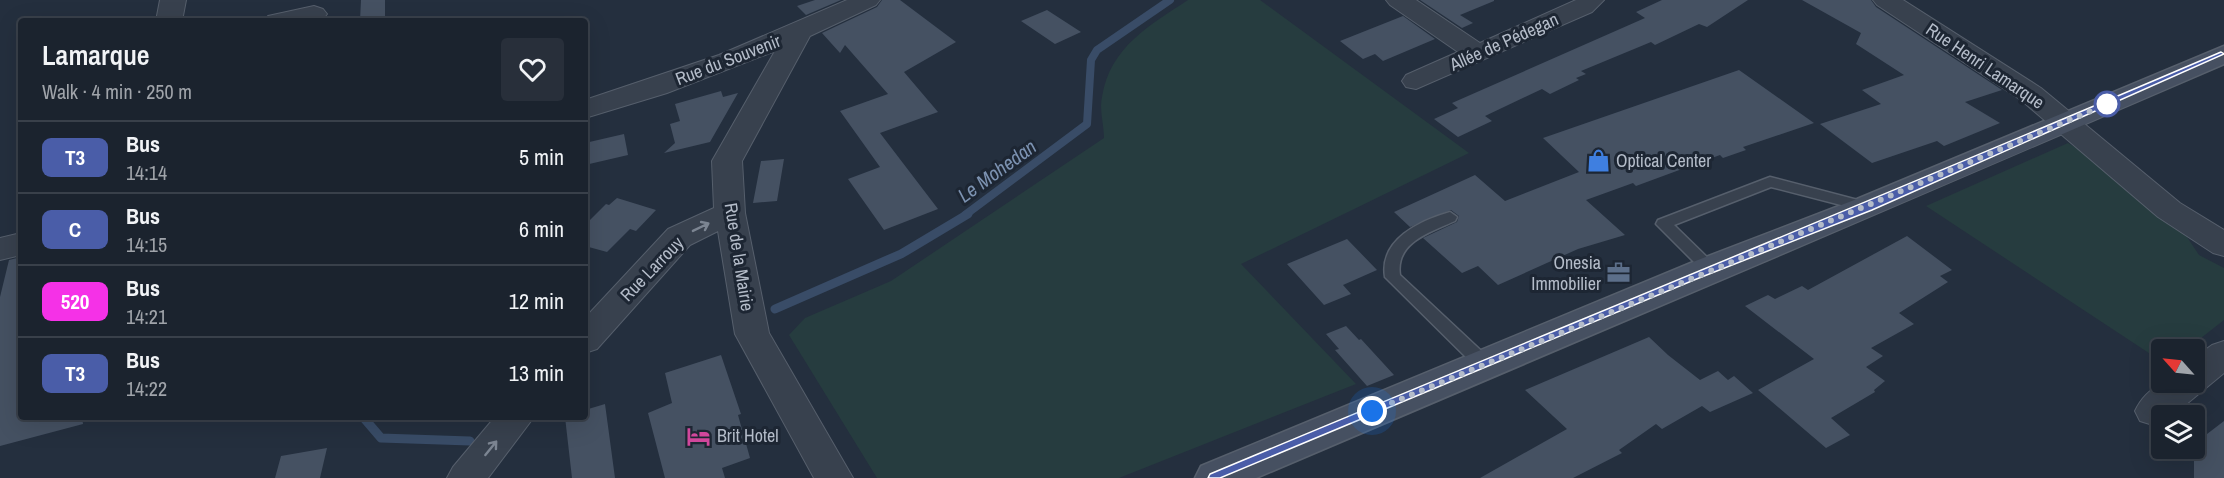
<!DOCTYPE html>
<html lang="en">
<head>
<meta charset="utf-8">
<style>
	body { margin:0; font-family:"Archivo Narrow",sans-serif; background:#282f3a; color:#f1f3f6; height:100vh; display:flex; flex-direction:column; font-size:22px; white-space:nowrap }
	* { box-sizing:border-box; margin:0 }
	p { font-size:20px; color:#a0a4aa }
	.icon { flex:none; width:33px; height:33px; fill:none; stroke:currentColor; stroke-width:2; stroke-linecap:round; stroke-linejoin:round }
	.map { position:relative; flex:1; overflow:hidden }
	.details { position:absolute; left:18px; top:18px; width:570px; height:402px; display:flex; flex-direction:column; background:#1b232e; border-radius:6px; box-shadow:0 6px 24px #0002,0 0 0 2px #39404a }
	.details>* { flex:none }
	.badge { padding:0 12px; border-radius:9px; font-size:21px; line-height:39px }
	.needle { width:39px; rotate:297deg }
	.controls { position:absolute; left:2151px; top:339px; display:grid; gap:12px }
	.controls a { display:grid; place-items:center; width:54px; height:54px; border-radius:6px; background:#1b232e; box-shadow:0 6px 24px #0002,0 0 0 2px #39404a; font-size:30px }
	.you { position:absolute; width:30px; height:30px; margin:-15px; border:4px solid #fff; border-radius:50%; background:#1a73e8; box-shadow:0 0 0 9px #1a73e833 }
	.map>.badge { position:absolute; translate:-50% -50%; box-shadow:0 0 0 3px #fff }
	.round { display:grid; place-items:center; flex:none; width:63px; height:63px; border-radius:6px; background:#282f3a }
	.headline { display:flex; align-items:center; justify-content:space-between; height:102px; padding:0 24px }
	h1 { font-size:28px; font-weight:600; line-height:45px }
	ul { padding:0; list-style:none }
	li { display:flex; align-items:center; gap:18px; height:72px; padding:0 24px; border-top:2px solid #39404a }
	li div { flex:1 }
	li b { display:block; font-size:22px }
	li em { font-style:normal }
	li .badge { min-width:66px; font-weight:700; text-align:center }
	.map>svg:first-child { display:block }
	.green { fill:#263c3f }
	.lines { fill:none; stroke-linecap:round; stroke-linejoin:round }
	.stream-far1 { stroke:#394c67; stroke-width:8 }
	.stream { stroke:#394c67; stroke-width:9 }
	.building { fill:#455162 }
	.service-casing { stroke:#565f6c; stroke-width:3 }
	.minor-casing { stroke:#565f6c; stroke-width:2 }
	.secondary-casing { stroke:#565f6c; stroke-width:3 }
	.service { fill:#38414e; fill-rule:evenodd }
	.minor { fill:#38414e; fill-rule:evenodd }
	.secondary { fill:#465061; fill-rule:evenodd }
	.oneway { stroke:#7c8592 }
	.line { fill:#4a5da8; stroke:#fff; stroke-width:1.5 }
	.walk { stroke:#b4bcc9; stroke-width:6; stroke-dasharray:0 10.8 }
	.stop-dot { fill:#fff; stroke:#4a5da8; stroke-width:3 }
	.labels { text-anchor:middle; stroke-width:6; stroke-linejoin:round; paint-order:stroke }
	.street-label { font-size:18px; fill:#b4bcc9; stroke:#1d2633 }
	.poi-label { font-size:18px; fill:#b4bcc9; stroke:#1d2633; text-anchor:start }
	.water-label { font-size:20px; font-style:italic; fill:#7c92b1; stroke:#1d2633 }
</style>
</head>
<body>
<div class="map">
<svg width="2224" height="478" viewBox="0 0 2224 478">
	<rect width="100%" height="100%" fill="#242f3e"/>
	<!-- green -->
	<path class="green" d="M1188 0H1260L1469 153 1241 264 1356 384 1119 478H877L789 335 805 318 891 281 1104 138C1104 125 1099 109 1102 97 1110 47 1150 25 1188 0Z
		M2068 143 2099 161 2179 225 2199 255 2224 268V320L2187 349 2162 350 2161 361 1926 206Z"/>
	<g class="lines">
		<!-- stream-far1 -->
		<path class="stream-far1" d="M965 215 1087 124 1091 60 1097 50 1170 0"/>
		<!-- stream -->
		<path class="stream" d="M775 309 901 254 968 214
			M363 417 381 438 470 441"/>
	</g>
	<!-- building -->
	<path class="building" d="M361 0H385V21H360Z
		M815 0H841L806 15 797 6Z
		M882 0H900L956 42 904 72 938 112 880 133 938 209 884 230 848 179 880 167 840 111 888 94 845 45 840 53 822 33 877 7Z
		M1420 0H1494V1L1460 15 1473 23 1462 28Z
		M1662 0H1748L1707 27 1699 24 1655 45 1651 42 1581 71 1586 74 1576 78 1579 80 1550 94 1542 89 1485 116 1492 121 1458 137 1434 119 1458 108 1452 103 1645 18 1636 12Z
		M1802 0H1871L1876 7 2002 90 1965 102 2000 123 1944 146 1937 141 1872 163 1820 124 1881 104 1862 90 1904 75 1856 44 1861 33Z
		M1047 10 1081 32 1055 44 1021 21Z
		M1403 16 1435 39 1383 61 1375 54 1363 59 1340 41Z
		M1739 70 1814 123 1743 147 1746 150 1723 158 1720 155 1636 186 1633 183 1586 200 1625 235 1578 249 1498 285 1478 266 1462 273 1423 238 1457 222 1459 216 1451 210 1410 227 1394 212 1475 175 1505 201 1579 172 1543 138Z
		M721 91 723 97 738 93 710 142 664 153 675 143 670 124 680 121 675 104Z
		M624 134 628 155 585 165V143Z
		M784 159 777 201 753 203 761 161Z
		M617 198 656 210 636 231 630 229 607 252 585 246V225L606 204 609 205Z
		M1907 236 1952 270 1940 276 1948 282 1899 313 1914 324 1871 348 1883 356 1866 367 1885 381 1874 390 1875 392 1831 418 1850 435 1826 448 1758 390 1814 359 1745 306 1768 295 1775 299 1802 286 1808 290Z
		M1347 239 1377 270 1343 285 1351 294 1324 305 1287 264Z
		M21 257V417H82L83 424 0 446V297L9 260Z
		M1346 326 1359 340 1361 339 1394 375 1367 386 1335 350 1339 349 1326 334Z
		M1649 337 1668 355 1700 380 1718 371 1728 380 1734 376 1753 393 1710 412 1702 406 1662 429 1656 424 1619 450 1622 453 1573 478H1480L1567 429 1525 390Z
		M721 355 741 414 738 415 750 458 722 468 725 478H665L648 413 672 403 665 373Z
		M605 404 615 478H572L565 417H585V410Z
		M2224 421V478H2194V444Z
		M327 448 320 478H275L281 456Z"/>
	<g class="lines">
		<defs>
			<path id="service" d="M1770 177 1873 204 1875 207 1868 212 1771 187 1674 225 1715 265 1718 269 1715 273H1705L1656 224 1658 220Z
				M1450 212 1457 217 1455 221C1431 232 1395 242 1400 275L1490 359 1492 364 1490 369H1478L1385 277C1379 240 1419 221 1450 212Z"/>
			<path id="minor" d="M160 0H186L182 21H156Z
				M847 0H880L876 5 810 36 742 161 745 213 769 333 853 478H814L735 334 718 231 690 245 597 349 585 353V318L668 229 714 208 712 161 775 51 667 93 585 118V100L719 55Z
				M1386 0H1416L1480 43 1576 0H1604L1592 12 1416 89 1406 87 1402 81 1406 75 1458 52 1390 5Z
				M1873 0H1903L2041 88 2180 203 2224 230V256L2213 253 2158 217 2021 100 1877 5Z
				M314 6 323 9 327 14 323 19 264 21 268 16Z
				M21 233V255L0 260V238Z
				M2224 341V373L2172 416H2162V423L2153 425 2140 421 2135 411C2149 383 2166 382 2194 382V358L2212 345Z
				M495 417H534L488 478H447L453 467Z"/>
			<path id="secondary" d="M2224 46V64C1902 205 1579 339 1256 478H1195L1201 466 1698 260 1857 199Z"/>
		</defs>
		<!-- service casing -->
		<use href="#service" class="service-casing"/>
		<!-- minor casing -->
		<use href="#minor" class="minor-casing"/>
		<!-- secondary casing -->
		<use href="#secondary" class="secondary-casing"/>
		<!-- service -->
		<use href="#service" class="service"/>
		<!-- minor -->
		<use href="#minor" class="minor"/>
		<!-- secondary -->
		<use href="#secondary" class="secondary"/>
	</g>
	<!-- one-way arrows -->
	<defs><path id="oneway-shaft" d="M-6 0H5M1.5-3L5.5 0L1.5 3" fill="none" stroke-width="1.6" stroke-linecap="round" stroke-linejoin="round" transform="scale(1.5)"/></defs>
	<g class="oneway">
		<use href="#oneway-shaft" transform="translate(701 227) rotate(-26)"/>
		<use href="#oneway-shaft" transform="translate(491 448) rotate(-51)"/>
	</g>
	<!-- line -->
	<path class="line" d="M2221 52 2224 54 1872 210 1694 280 1220 478H1208L1210 474C1547 333 1885 196 2221 52Z"/>
	<g class="lines">
		<!-- walk -->
		<path class="walk" d="M1372 411C1617 310 1863 208 2107 104"/>
	</g>
	<!-- icons -->
	<defs>
		<symbol id="shop-bare" viewBox="-9 -9 18 18"><path d="M-5-2.5h2.3a2.7 3.5 0 0 1 5.4 0H5L5.5 6h-11ZM-1.5-2.5h3a1.5 2.3 0 0 0-3 0Z" fill="#3f7fe0" stroke="#1d2633" stroke-width="2.5" paint-order="stroke"/></symbol>
		<symbol id="office-bare" viewBox="-9 -9 18 18"><path d="M-6-3h4V-5.5h4V-3h4V5H-6ZM-1-4.5V-3h2v-1.5ZM-6 0V1H6V0Z" fill="#5c6f8a" stroke="#1d2633" stroke-width="2.5" paint-order="stroke"/></symbol>
		<symbol id="hotel-bare" viewBox="-9 -9 18 18"><path d="M-6-4.5h1.5V1H6V5H4.5V3h-9V5H-6ZM-4 0a1.8 1.8 0 1 1 3.6 0ZM.5 0V-2.5h3Q6-2.5 6 0Z" fill="#d1479c" stroke="#1d2633" stroke-width="2.5" paint-order="stroke"/></symbol>
	</defs>
	<g fill-rule="evenodd">
		<use href="#shop-bare" x="1582" y="144" width="33" height="33"/>
		<use href="#office-bare" x="1602" y="256" width="33" height="33"/>
		<use href="#hotel-bare" x="682" y="420" width="33" height="33"/>
	</g>
	<!-- markers -->
	<circle class="stop-dot" cx="2107" cy="104" r="12"/>
	<g class="labels">
		<!-- street labels -->
		<g class="street-label">
			<text transform="translate(1504 42) rotate(-24)" y="6">Allée de Pédegan</text>
			<text transform="translate(728 60) rotate(-21)" y="6">Rue du Souvenir</text>
			<text transform="translate(1985 66) rotate(34)" y="6">Rue Henri Lamarque</text>
			<text transform="translate(739 257) rotate(81)" y="6">Rue de la Mairie</text>
			<text transform="translate(652 269) rotate(-46)" y="6">Rue Larrouy</text>
		</g>
		<!-- poi labels -->
		<g class="poi-label">
			<text x="1616" y="167">Optical Center</text>
			<text x="1601" y="269" text-anchor="end">Onesia<tspan x="1601" dy="21">Immobilier</tspan></text>
			<text x="717" y="442">Brit Hotel</text>
		</g>
		<!-- water labels -->
		<g class="water-label">
			<text transform="translate(997 171) rotate(-36)" y="7">Le Mohedan</text>
		</g>
	</g>
</svg>
<div class="controls">
<a><svg class="needle" viewBox="-14 -14 28 28"><path d="M0-13l5 13h-10z" fill="#e53935"/><path d="M0 13l5-13h-10z" fill="#a0a4aa"/></svg></a>
<a><svg class="icon" aria-label="layers" viewBox="0 0 24 24"><path d="M12 4l9 5-9 5-9-5zM3 14l9 5 9-5"/></svg></a>
</div>
<div class="you" style="left:1372px;top:411px"></div>
<section class="details">
<div class="headline"><div><h1>Lamarque</h1><p>Walk · 4 min · 250 m</p></div><a class="round"><svg class="icon" aria-label="heart" viewBox="0 0 24 24"><path d="M12 20l-8-8c-3-5 5-10 8-4 3-6 11-1 8 4z"/></svg></a></div>
<ul>
<li><span class="badge" style="background:#4a5da8;color:#fff">T3</span><div><b>Bus</b><p>14:14</p></div><em>5 min</em></li>
<li><span class="badge" style="background:#4a5da8;color:#fff">C</span><div><b>Bus</b><p>14:15</p></div><em>6 min</em></li>
<li><span class="badge" style="background:#f531e7;color:#fff">520</span><div><b>Bus</b><p>14:21</p></div><em>12 min</em></li>
<li><span class="badge" style="background:#4a5da8;color:#fff">T3</span><div><b>Bus</b><p>14:22</p></div><em>13 min</em></li>
</ul>
</section>
</div>
</body>
</html>
